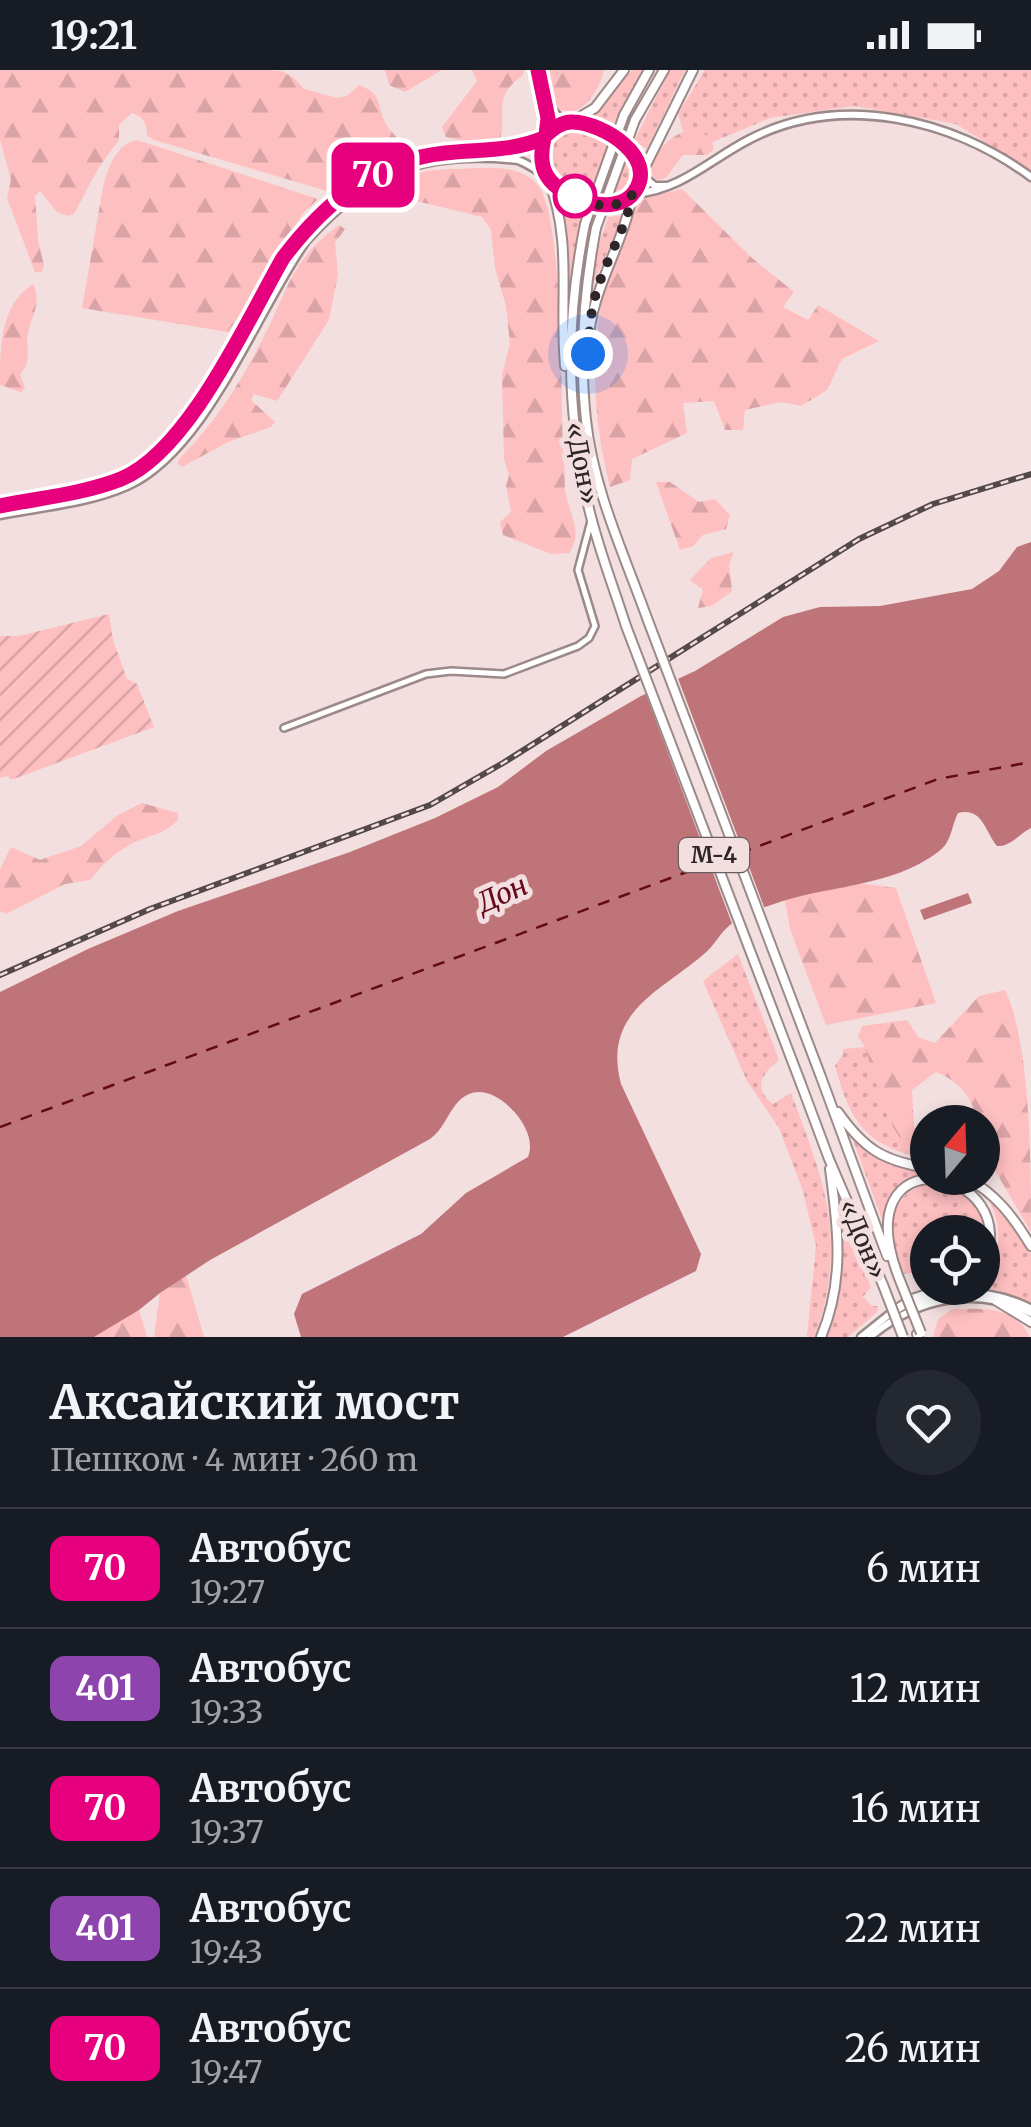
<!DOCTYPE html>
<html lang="ru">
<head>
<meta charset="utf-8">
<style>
	body { margin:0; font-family:Merriweather,serif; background:#242831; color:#f1f3f6; height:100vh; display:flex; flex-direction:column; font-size:38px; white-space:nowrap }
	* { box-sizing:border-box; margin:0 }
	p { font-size:32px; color:#9ea1a6 }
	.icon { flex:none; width:55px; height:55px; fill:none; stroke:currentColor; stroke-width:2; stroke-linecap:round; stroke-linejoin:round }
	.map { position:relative; height:1267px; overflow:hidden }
	.panel { display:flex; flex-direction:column; background:#171b24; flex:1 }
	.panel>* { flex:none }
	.badge { padding:0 20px; border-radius:15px; font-size:35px; line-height:65px }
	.needle { width:65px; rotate:19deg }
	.tools { position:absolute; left:910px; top:1035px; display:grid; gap:20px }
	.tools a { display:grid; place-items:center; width:90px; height:90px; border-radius:50%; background:#171b24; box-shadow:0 5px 15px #0003; font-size:50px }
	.you { position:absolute; width:50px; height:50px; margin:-25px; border:8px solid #fff; border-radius:50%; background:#1a73e8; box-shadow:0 0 0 15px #1a73e833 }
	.map>.badge { position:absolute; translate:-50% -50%; box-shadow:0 0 0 5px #fff }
	.round { display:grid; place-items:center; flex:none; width:105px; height:105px; border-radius:52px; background:#242831 }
	.summary { display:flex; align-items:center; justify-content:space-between; height:170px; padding:0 50px }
	h1 { font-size:48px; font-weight:700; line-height:75px }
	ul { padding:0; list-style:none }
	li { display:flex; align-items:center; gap:30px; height:120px; padding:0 50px; border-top:2px solid #363941 }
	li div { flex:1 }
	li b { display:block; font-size:38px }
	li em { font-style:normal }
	li .badge { min-width:110px; font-weight:700; text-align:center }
	.status { display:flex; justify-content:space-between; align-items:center; height:70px; padding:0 50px; background:#171b24; direction:ltr }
	.status svg { height:28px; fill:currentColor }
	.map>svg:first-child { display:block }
	.grass { fill:url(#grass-dots) }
	.forest { fill:url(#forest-firs) }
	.garden { fill:url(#garden-furrows) }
	.water { fill:#be7478 }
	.pier { fill:#f3dfdf }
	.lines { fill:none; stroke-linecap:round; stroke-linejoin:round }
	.ferry { stroke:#65081c; stroke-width:2.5; stroke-dasharray:12 10; stroke-linecap:butt }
	.minor-casing { stroke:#9c8989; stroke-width:10 }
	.tertiary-casing { stroke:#9c8989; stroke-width:11 }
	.secondary-casing { stroke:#9c8989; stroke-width:11 }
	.primary-casing { stroke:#9c8989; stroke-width:12 }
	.minor { stroke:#fff; stroke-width:5 }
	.tertiary { stroke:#fff; stroke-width:6 }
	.secondary { stroke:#fff; stroke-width:6 }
	.primary { stroke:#fff; stroke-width:8 }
	.rail-casing { stroke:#534949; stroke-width:6 }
	.rail { stroke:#f3dfdf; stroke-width:2.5; stroke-dasharray:8; stroke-linecap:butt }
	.primary-bridge-casing { stroke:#9c8989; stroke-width:12; stroke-linecap:butt }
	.primary-bridge { stroke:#fff; stroke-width:8 }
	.line-casing { stroke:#fff; stroke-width:22 }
	.line { stroke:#e6007e; stroke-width:15 }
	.walk { stroke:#2e2626; stroke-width:10; stroke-dasharray:0 18 }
	.stop-dot { fill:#fff; stroke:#e6007e; stroke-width:5 }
	.labels { text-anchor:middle; stroke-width:10; stroke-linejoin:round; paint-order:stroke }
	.shield { fill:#f3dfdf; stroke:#695e5e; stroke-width:2.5 }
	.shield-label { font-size:22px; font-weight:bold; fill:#2e2626 }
	.street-label { font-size:25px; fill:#2e2626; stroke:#f3dfdf }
	.water-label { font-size:28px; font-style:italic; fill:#65081c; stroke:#f3dfdf }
</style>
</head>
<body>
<div class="status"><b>19:21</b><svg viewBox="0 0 49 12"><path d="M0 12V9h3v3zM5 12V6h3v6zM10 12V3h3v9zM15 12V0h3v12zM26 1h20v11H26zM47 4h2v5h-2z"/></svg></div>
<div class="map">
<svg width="1031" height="1267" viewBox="0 0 1031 1267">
	<defs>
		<pattern id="grass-dots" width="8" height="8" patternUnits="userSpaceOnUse" patternTransform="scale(2.5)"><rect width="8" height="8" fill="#febfc1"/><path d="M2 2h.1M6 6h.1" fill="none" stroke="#daa4a6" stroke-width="1.8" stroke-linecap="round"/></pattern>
		<pattern id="forest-firs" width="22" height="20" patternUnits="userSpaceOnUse" patternTransform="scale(2.5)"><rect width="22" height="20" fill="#febfc1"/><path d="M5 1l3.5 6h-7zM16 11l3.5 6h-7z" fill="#daa4a6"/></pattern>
		<pattern id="garden-furrows" width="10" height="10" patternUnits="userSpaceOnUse" patternTransform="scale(2.5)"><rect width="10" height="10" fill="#febfc1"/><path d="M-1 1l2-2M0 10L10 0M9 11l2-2" fill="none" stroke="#daa4a6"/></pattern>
	</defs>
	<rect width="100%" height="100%" fill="#f3dfdf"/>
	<!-- grass -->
	<path class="grass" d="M632 0H642L613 54 594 45Z
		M670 0H685L647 79 634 71Z
		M705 0H1031V101L956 54 854 36 770 48 689 82 678 44Z
		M574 56 602 65 629 81 635 107 624 125C584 137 508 78 574 56Z
		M560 126 573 136H583L569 219 568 176Z
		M623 145 593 215 598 177 608 147Z
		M738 884 779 990C762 1003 752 1019 773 1034L791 1023C825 1114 848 1169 815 1267H807L816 1176 803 1121 779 1058 747 1011 703 911Z
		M865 977 888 1047 914 1086C861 1072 849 1046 835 996L843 984V979Z
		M850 1062 877 1085 924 1099V1102L900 1118 883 1152Z
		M952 1112C995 1129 995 1153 983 1192L982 1162H928L927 1215 923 1214 922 1201 904 1204C899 1193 891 1178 890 1166 888 1148 902 1121 921 1114 930 1111 942 1112 952 1112Z
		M985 1122 1001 1138 1031 1184V1235L994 1219 978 1218H982C983 1202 989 1201 994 1187 1004 1163 996 1144 985 1122Z
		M843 1148 871 1217 863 1227 872 1236H878L877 1242 848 1267H825L836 1224Z"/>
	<!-- forest -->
	<path class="forest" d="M0 0H266L281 1 294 8 304 19 337 28 347 26 359 15C385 25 375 34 386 54 393 66 402 67 399 83L390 87 371 70 358 67 346 76 341 89 352 98 346 114 334 123 154 70 147 65C147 52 143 47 132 43L119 55V70L99 97 74 144 67 146 57 142 40 121 35 126 38 171 44 195 42 202H35L7 128 11 109 0 70Z
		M385 0H442L405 22 389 15Z
		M472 0H524L523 5C490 28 509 43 499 73L466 72 446 67 442 57 477 11Z
		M543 0H604C600 22 573 61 552 31 546 22 545 10 543 0Z
		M695 58 711 68 714 79 707 85H683L666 108 657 110 650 105C650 82 674 62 695 58Z
		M137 70 318 129 303 143 271 198 228 262 82 238 104 112C110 94 117 74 137 70Z
		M449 99C476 99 517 91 537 114 565 146 560 342 564 394 565 404 564 415 566 425 571 448 582 459 570 483L551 484 503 465 500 452 511 442 506 416 509 405 504 389 502 304 510 274 506 236 495 198 491 160 482 147 404 128 394 111 426 101Z
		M682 119 752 188 794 222 783 237 808 250 818 235 879 271 842 289 827 320 801 336 781 332 745 340 743 360H725L714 331 683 333 687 363 632 389 630 410 610 417C589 336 588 246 621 168 626 156 633 136 645 129 655 124 671 122 682 119Z
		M339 155 345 159 335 173 338 205 329 250 277 331 254 324 251 330 275 352 271 357 228 372 182 397 177 393 181 387C221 347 247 302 272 250 291 208 299 184 339 155Z
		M33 214C42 234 32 244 28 263 25 279 33 291 20 304L25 318 21 322 0 315C0 277 0 235 33 214Z
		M656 412H670L699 432 715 429 730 445 726 459 703 465 693 476 680 480Z
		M734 482 729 494 732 521 712 536 698 538 703 520 690 510 711 488Z
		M142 733 178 743V750C166 762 157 764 142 769 121 777 104 792 90 810L65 814 6 844 0 841V799L11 777 40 790 81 776 118 745Z
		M857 813 896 818 936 933 826 955 790 859 785 830Z
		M1005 920C1031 975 1031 1095 1031 1162L983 1080 982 1052H977C973 1027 959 1011 936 1002L912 1020 914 1056 925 1075 918 1083C889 1072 874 1005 865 977L858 967 862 956 907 950 918 967 935 973 979 926Z
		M186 1205 204 1267H154L160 1223Z
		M952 1239C983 1239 1015 1235 1030 1267H933L938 1249Z
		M139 1240 147 1267H94Z"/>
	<!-- garden -->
	<path class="garden" d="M109 544 113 570 127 609 137 614 154 657 11 710 8 706 0 708V566H19Z"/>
	<!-- water -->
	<path class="water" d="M1031 472V758C1019 764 1010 777 997 776 985 762 983 737 958 743 951 757 952 772 938 782 891 818 825 815 771 835 758 839 741 846 730 855 720 863 714 876 704 884 660 922 602 942 621 1014L701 1184 696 1201 563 1267H301L294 1244 302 1224 421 1164 466 1123 528 1087C533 1074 528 1061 520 1049 505 1028 475 1007 454 1037 445 1049 443 1059 430 1069L210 1190 160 1223 139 1240 94 1267H0V922L88 879 178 841 350 782 435 748 498 717 546 681 641 626 695 601 783 547 820 537 880 536 972 519 999 501 1017 477Z
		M968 823 972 833 924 850 920 840Z"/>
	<!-- pier -->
	<path class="pier" d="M676 603 766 842 734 859 644 619Z"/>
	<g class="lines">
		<!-- ferry -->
		<path class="ferry" d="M719 791 938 709 1031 692
			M0 1057 711 793"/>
		<defs>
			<path id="minor" d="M284 658 426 604 451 601 504 604 578 576 589 568 595 556 578 500 591 451"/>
			<path id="tertiary" d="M538 0 548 47 546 65
				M547 35 565 53
				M907 1236C948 1218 989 1218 1030 1238
				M870 1267C917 1228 975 1215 1031 1243"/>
			<path id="secondary" d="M641 105 655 116H667
				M635 124C683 119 709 90 750 69 841 22 953 49 1031 107
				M0 436C45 427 100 424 140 399 174 378 196 339 216 305 252 243 283 169 342 125 363 109 390 92 416 87 459 78 502 85 543 68
				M0 445C41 437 89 433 127 416 206 381 256 242 306 171 368 101 425 80 518 90 547 101 566 128 598 135 612 137 624 135 633 124 662 88 592 41 562 54 555 57 549 63 543 68L541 88 546 105
				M861 1267 891 1243"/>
			<path id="primary" d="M624 45 649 0
				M635 50 664 0
				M573 51 595 38 624 0
				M641 105 693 0
				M548 108C573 172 559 230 565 296
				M585 154C566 249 566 336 587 430 596 473 613 515 626 556
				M596 158C584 221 579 286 586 350 593 418 624 484 647 548
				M588 276C591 217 623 178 632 125
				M821 1007 887 1186
				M801 1014 829 1089 883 1215
				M838 1042C864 1079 883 1091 928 1098
				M966 1108C996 1123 1014 1148 1031 1176
				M901 1213C837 1057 1031 1097 982 1198
				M995 1230 1031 1252
				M891 1243 912 1229 945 1218
				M917 1264 918 1267
				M821 1267C845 1210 838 1158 830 1099"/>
		</defs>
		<!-- minor casing -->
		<use href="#minor" class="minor-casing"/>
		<!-- tertiary casing -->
		<use href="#tertiary" class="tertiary-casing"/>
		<!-- secondary casing -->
		<use href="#secondary" class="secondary-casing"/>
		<!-- primary casing -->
		<use href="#primary" class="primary-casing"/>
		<!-- minor -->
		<use href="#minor" class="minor"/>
		<!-- tertiary -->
		<use href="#tertiary" class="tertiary"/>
		<!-- secondary -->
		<use href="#secondary" class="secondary"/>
		<!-- primary -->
		<use href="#primary" class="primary"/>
		<defs>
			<path id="rail" d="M0 905 150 839 430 735 503 693 859 469 933 434 1031 404"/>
		</defs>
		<!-- rail casing -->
		<use href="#rail" class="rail-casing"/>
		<!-- rail -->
		<use href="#rail" class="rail"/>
		<defs>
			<path id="primary-bridge" d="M585 154 624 45
				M596 158 635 50
				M647 548 821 1007
				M626 556 801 1014
				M901 1213 921 1263
				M883 1215 903 1267"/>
		</defs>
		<!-- primary-bridge casing -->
		<use href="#primary-bridge" class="primary-bridge-casing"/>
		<!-- primary-bridge -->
		<use href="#primary-bridge" class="primary-bridge"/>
	</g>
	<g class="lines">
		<defs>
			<path id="line" d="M0 436C39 428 83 424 121 409 188 382 247 251 283 188 324 134 375 90 445 83 480 79 511 82 544 68 541 81 540 95 547 106 561 129 617 149 635 121 658 87 603 53 573 52 562 51 553 59 546 65L548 48 538 0"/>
		</defs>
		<!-- line casing -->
		<use href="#line" class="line-casing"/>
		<!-- line -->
		<use href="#line" class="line"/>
		<!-- walk -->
		<path class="walk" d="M575 126 570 124C592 135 613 143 632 125 627 156 609 184 599 214 591 236 589 260 588 284"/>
	</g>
	<!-- markers -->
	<circle class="stop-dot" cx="575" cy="126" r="20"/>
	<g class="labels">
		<!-- shield labels -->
		<rect class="shield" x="679" y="768" width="70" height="34" rx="8"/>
		<g class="shield-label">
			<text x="714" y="793">М-4</text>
		</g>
		<!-- street labels -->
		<g class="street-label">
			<text transform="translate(582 393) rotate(79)" y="9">«Дон»</text>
			<text transform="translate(863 1169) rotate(67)" y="9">«Дон»</text>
		</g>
		<!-- water labels -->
		<g class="water-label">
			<text transform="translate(502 824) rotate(-24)" y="10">Дон</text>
		</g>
	</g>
</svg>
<div class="tools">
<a><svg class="needle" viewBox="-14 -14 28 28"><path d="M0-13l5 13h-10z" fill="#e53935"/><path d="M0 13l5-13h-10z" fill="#9ea1a6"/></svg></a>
<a><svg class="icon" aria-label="locate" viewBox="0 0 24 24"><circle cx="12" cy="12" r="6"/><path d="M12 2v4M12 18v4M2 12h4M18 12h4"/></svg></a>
</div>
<div class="you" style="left:588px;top:284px"></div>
<b class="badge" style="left:373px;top:105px;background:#e6007e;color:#fff">70</b>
</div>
<section class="panel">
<div class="summary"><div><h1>Аксайский мост</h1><p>Пешком · 4 мин · 260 m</p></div><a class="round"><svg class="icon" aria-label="heart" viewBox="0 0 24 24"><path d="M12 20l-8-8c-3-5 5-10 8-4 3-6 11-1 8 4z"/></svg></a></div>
<ul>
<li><span class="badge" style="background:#e6007e;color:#fff">70</span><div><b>Автобус</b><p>19:27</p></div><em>6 мин</em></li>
<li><span class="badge" style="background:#8e44ad;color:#fff">401</span><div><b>Автобус</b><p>19:33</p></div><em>12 мин</em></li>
<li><span class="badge" style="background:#e6007e;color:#fff">70</span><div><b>Автобус</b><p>19:37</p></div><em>16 мин</em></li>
<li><span class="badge" style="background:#8e44ad;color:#fff">401</span><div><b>Автобус</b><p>19:43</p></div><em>22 мин</em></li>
<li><span class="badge" style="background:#e6007e;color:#fff">70</span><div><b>Автобус</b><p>19:47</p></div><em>26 мин</em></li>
</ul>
</section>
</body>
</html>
